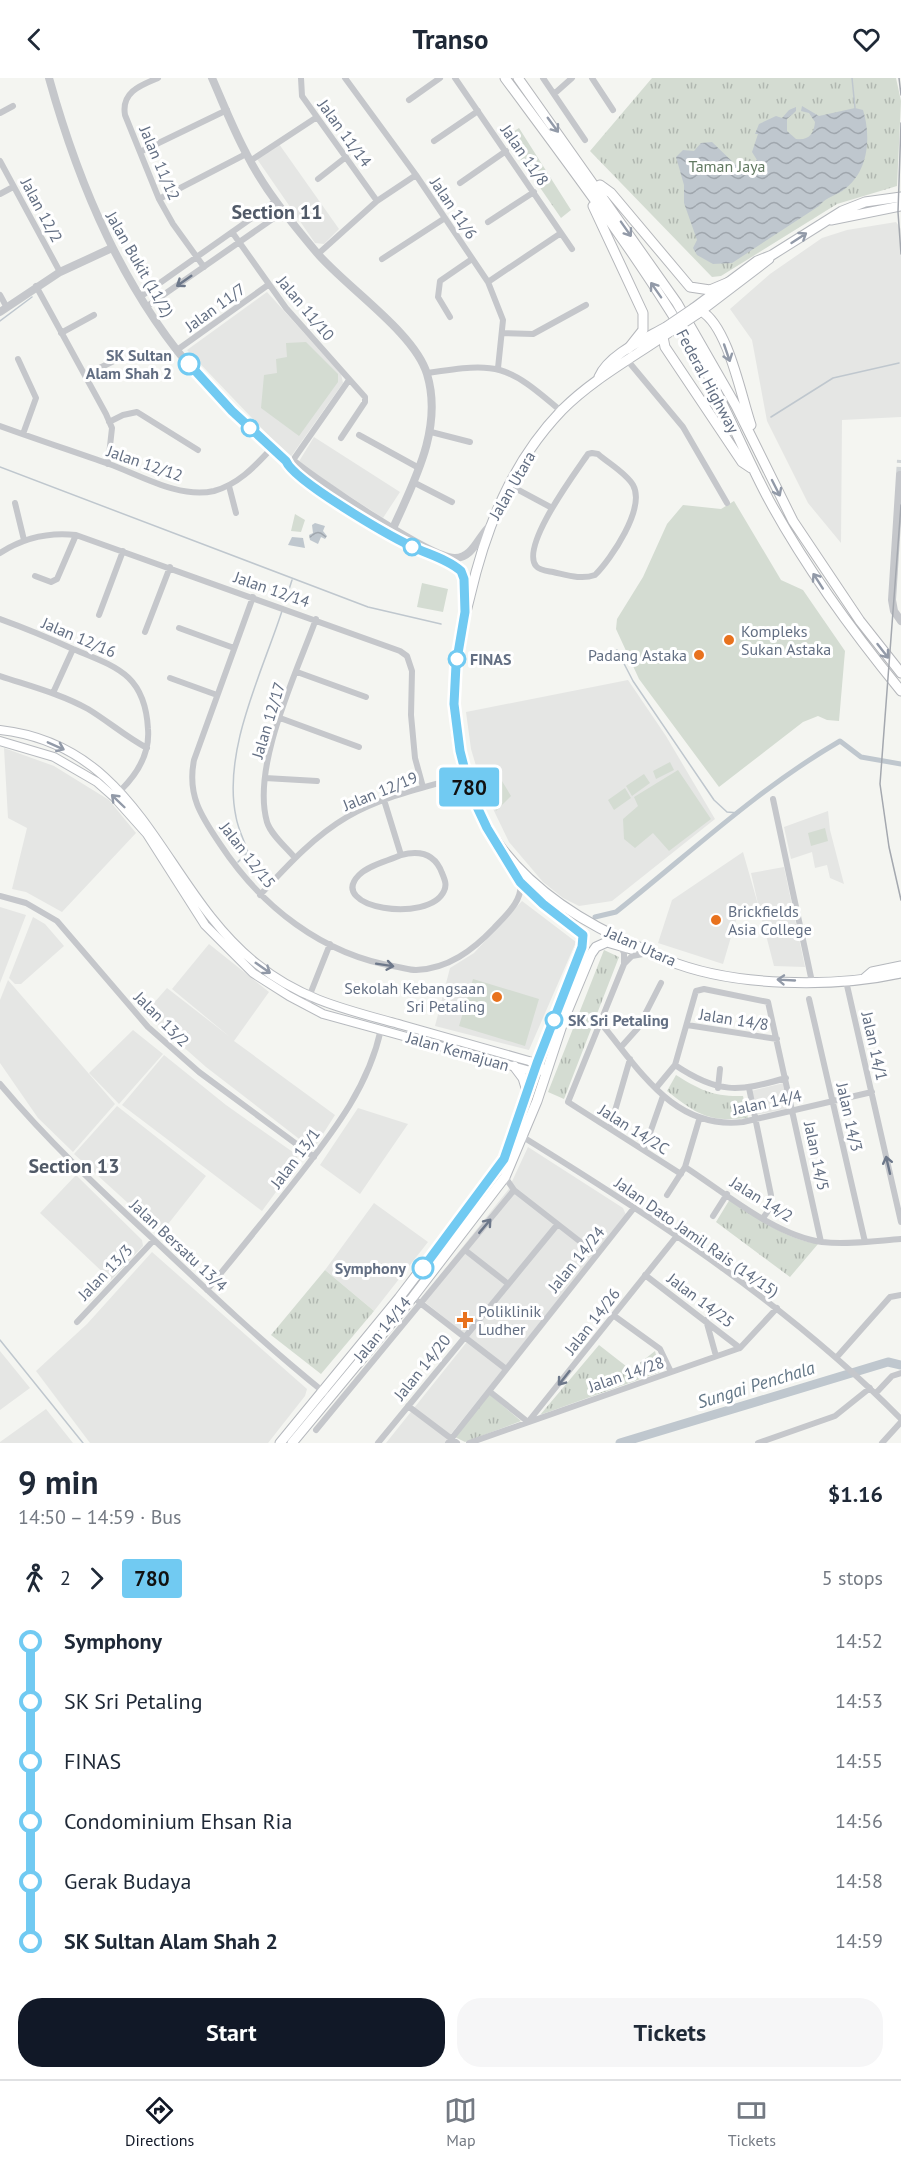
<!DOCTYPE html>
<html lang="en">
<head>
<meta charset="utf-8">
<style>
	body { margin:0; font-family:"PT Sans",sans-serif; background:#f6f6f7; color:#1f2937; height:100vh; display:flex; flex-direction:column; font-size:22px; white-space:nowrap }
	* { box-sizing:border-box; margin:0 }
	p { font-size:20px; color:#747a83 }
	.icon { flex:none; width:33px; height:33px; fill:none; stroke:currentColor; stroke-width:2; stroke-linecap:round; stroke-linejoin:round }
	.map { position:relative; height:1365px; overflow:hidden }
	.details { display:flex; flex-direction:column; background:#fff; flex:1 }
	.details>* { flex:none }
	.badge { padding:0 12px; border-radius:4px; font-size:21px; line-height:39px }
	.map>.badge { position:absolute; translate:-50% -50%; box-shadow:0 0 0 3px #fff }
	.legs { display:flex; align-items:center; gap:9px; height:66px; padding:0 18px; font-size:20px }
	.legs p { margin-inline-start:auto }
	.headline { display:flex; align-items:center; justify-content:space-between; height:102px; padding:0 18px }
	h1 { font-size:33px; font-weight:700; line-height:45px }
	.primary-button { display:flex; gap:12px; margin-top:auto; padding:12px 18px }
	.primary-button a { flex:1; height:69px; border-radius:24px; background:#111827; color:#fff; font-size:24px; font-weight:700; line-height:69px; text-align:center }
	.primary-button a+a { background:#f6f6f7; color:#1f2937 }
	ul { padding:0 18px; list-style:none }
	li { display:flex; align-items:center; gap:21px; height:60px; font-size:22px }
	li i { display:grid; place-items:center; width:9px; height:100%; margin:0 8px; background:currentColor }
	li i::after { content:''; width:15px; height:15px; margin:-8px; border:4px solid; border-radius:50%; background:#fff }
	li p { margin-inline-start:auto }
	li:first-child i { background:linear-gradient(#0000 50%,currentColor 0) }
	li:last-child i { background:linear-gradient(currentColor 50%,#0000 0) }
	header { display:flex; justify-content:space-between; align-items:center; height:78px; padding:0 18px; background:#fff; font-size:27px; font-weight:700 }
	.dock { display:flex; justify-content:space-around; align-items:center; height:84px; border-top:2px solid #e0e1e3; background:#fff; font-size:16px; color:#747a83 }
	.dock a { display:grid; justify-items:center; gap:3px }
	.dock .on { color:#111827 }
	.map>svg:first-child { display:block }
	.built { fill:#e5e6e4 }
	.grass { fill:url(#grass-tufts) }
	.pitch { fill:#d4dcd2 }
	.water { fill:url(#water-waves) }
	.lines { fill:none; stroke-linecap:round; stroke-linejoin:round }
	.stream { stroke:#bfc7ce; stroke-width:1.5 }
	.canal { stroke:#bfc7ce; stroke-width:5 }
	.river { stroke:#bfc7ce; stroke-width:9 }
	.tertiary-tunnel { stroke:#d0d4d6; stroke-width:8; stroke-dasharray:8 4; stroke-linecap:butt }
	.secondary-casing { stroke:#b7babf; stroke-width:10 }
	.primary-casing { stroke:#b5b8bd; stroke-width:11 }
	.trunk-casing { stroke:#b5b7bb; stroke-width:11 }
	.minor { stroke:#c5c7cb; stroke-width:6 }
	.tertiary { stroke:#c5c7cb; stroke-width:8 }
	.secondary { stroke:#fff; stroke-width:8 }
	.primary { stroke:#fff; stroke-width:9 }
	.trunk { stroke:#fff; stroke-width:9 }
	.tram { stroke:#a4a8af; stroke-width:1.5 }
	.primary-bridge-casing { stroke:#b5b8bd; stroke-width:11; stroke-linecap:butt }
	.primary-bridge { stroke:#fff; stroke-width:9 }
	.oneway { stroke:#929aa8 }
	.oneway2 { stroke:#6d788a }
	.line-1-casing { stroke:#fff; stroke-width:14 }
	.line-1 { stroke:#71caf2; stroke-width:9 }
	.stop-1-dot { fill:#fff; stroke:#71caf2; stroke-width:3 }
	.poi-dot { fill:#e8721e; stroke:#fff; stroke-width:2 }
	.labels { text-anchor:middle; stroke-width:6; stroke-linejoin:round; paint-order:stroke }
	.street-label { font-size:16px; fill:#636f83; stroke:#fff }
	.park-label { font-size:16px; fill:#627a62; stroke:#fff }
	.stop-label { font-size:16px; font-weight:bold; fill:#636f83; stroke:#fff; text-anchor:end }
	.poi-label { font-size:16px; fill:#636f83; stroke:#fff; text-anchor:start }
	.water-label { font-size:18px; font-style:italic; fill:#637787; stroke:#fff }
	.quarter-label { font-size:20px; font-weight:bold; fill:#515a68; stroke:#fff }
</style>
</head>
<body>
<header><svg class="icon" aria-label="back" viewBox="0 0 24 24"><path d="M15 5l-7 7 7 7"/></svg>Transo<svg class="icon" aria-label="heart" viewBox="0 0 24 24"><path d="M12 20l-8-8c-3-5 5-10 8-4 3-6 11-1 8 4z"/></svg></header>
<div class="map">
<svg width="901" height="1365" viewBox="0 0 901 1365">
	<defs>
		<pattern id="grass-tufts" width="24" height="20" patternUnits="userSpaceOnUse" patternTransform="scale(1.5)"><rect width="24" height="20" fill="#d4dcd2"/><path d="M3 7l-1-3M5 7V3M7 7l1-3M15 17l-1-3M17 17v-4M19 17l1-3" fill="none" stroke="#b0b7b0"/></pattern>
		<pattern id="water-waves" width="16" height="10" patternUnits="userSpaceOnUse" patternTransform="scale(1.5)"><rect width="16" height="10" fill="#bfc7ce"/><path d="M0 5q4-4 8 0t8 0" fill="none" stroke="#9fa6ad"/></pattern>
	</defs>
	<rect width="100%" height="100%" fill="#f4f5f1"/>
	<!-- built -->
	<path class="built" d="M279 66 339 151 324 166 315 165 257 81Z
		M896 144 901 151V339L842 342 841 465 808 425 767 343 752 262 730 231 770 196 822 160 847 152Z
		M267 214 341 296 343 305 290 380 187 272Z
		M314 359 400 414 383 440 298 385Z
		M628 602 666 658 715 741 612 823 579 828 563 820 543 804 509 764 482 708 471 671 466 634Z
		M4 670 54 688 109 722 136 755 62 834 26 814 12 811 27 750 8 740Z
		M828 733 830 752 844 806 830 800 827 787 815 790 812 774 791 781 784 749Z
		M743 774 759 830 751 795 784 789 805 889 774 888 759 830 739 832 723 886 658 865 672 822Z
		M522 823 576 864 529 972 435 948 450 890 474 875Z
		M0 829 26 837 0 905Z
		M33 839 45 846 64 868 21 906H15L9 900Z
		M209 866 269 914 234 963 335 1037 316 1067H307L206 989 145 935 167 910 230 959 172 911Z
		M8 902 115 1026 73 1074 38 1040 0 985V922Z
		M133 952 163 976 119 1026 89 995Z
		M164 977 226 1027 297 1077 298 1084 262 1133 122 1027Z
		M784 1005 790 1030 756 1037 751 1013Z
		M117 1028 206 1098 161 1155 74 1076Z
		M358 1030 408 1046 360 1116 320 1087Z
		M528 1069 623 1130 626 1137 451 1356 454 1365H386L470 1260 421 1221 508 1112Z
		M76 1097 142 1162 143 1168 111 1202 40 1135Z
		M374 1125 428 1164 374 1233 325 1192Z
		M152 1174 307 1311 305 1318 268 1365H90L36 1293 87 1246Z
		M0 1273 30 1310 0 1332Z
		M46 1331 73 1365H0V1364Z"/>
	<!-- grass -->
	<path class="grass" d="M652 0H896L901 23 897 108 837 126 721 198 712 199 590 73Z
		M519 50 571 132 561 140 505 59Z
		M295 436 305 442 301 454 291 453Z
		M496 693 511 718 496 733 480 695Z
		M604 872 619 879 564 1021 548 1014Z
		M676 997C700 1012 714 1019 743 1018L748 1040C708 1044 698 1037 667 1013Z
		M730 1121C758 1141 784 1160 818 1166L790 1199 716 1144Z
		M325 1192 374 1233 321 1296 271 1257Z
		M599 1267 631 1292 655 1273 660 1294 540 1337Z
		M489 1316 521 1343 465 1364 455 1359Z"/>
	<!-- pitch -->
	<path class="pitch" d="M306 264 338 296V304L299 358 261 330 264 297 277 295 276 281 287 279 286 265Z
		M734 423 781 502 803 512 845 573 839 643 827 642 818 638 803 644 719 709 639 601 616 551 617 541 643 499 667 446 683 427 721 431Z
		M422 505 448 511 443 534 417 529Z
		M670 684 674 692 656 701 653 693Z
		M678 692 711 741 669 773 653 755 635 770 624 761 623 741 638 728 634 719Z
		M644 696 650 705 632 718 626 708Z
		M625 710 631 720 614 732 608 722Z
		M825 750 828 763 811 768 808 755Z
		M473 901 539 921 525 968 459 948Z"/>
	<!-- water -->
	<path class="water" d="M802 28 819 38 855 30 863 32C871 57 869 92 846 110 837 118 827 118 819 128L732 185 713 186 697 177 693 170 697 162 684 125V107L676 79 683 72 694 73 701 65 712 64 740 91H748L757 82 752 74 758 56H755L759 46 776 38 782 40 789 32 796 29V33L787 41V53L796 61C808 63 814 56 815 44L809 35 801 33Z
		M315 445 325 448 323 453 327 458 325 461 321 459 318 466 310 462 309 457 313 455 312 447Z
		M292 459 303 460 305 470 288 467Z"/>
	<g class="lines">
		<!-- stream -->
		<path class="stream" d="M852 0 855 30
			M0 243 32 219
			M771 339 833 300 899 285
			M0 389 368 529 441 546
			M285 524 292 502
			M617 572 633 603 714 722 727 734 739 735
			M238 784 248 774C244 762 238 751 236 739 222 673 262 595 282 533
			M0 1262 83 1365"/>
		<!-- canal -->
		<path class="canal" d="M595 839 616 834C689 776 759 710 840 663L861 679 901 686"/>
		<!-- river -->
		<path class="river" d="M620 1365 888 1284 901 1287"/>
		<!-- tertiary-tunnel -->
		<path class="tertiary-tunnel" d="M900 397 901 382"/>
		<defs>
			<path id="secondary" d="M0 652C143 668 162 811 257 886 301 922 348 932 402 947 444 959 486 971 529 983L537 985 543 992 534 994 323 936 289 918 253 895 205 847 147 756 114 719 97 704 54 679 0 663"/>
			<path id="primary" d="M831 142 901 128
				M694 230 757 183 772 177 842 133 865 124 901 119
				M697 236 769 181
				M668 255C632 280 593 301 562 332 512 384 486 449 470 518 463 545 456 572 455 600 448 738 518 817 639 869 649 873 658 879 667 882 733 909 833 910 901 895
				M599 299C609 276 645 261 666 249
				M865 900 872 894 901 888
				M514 988 523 1000 527 1013
				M280 1365 399 1220 505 1081 537 985 583 863C582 843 520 819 511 785
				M292 1365 413 1219 505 1099 537 1023 564 941 591 876 596 869 607 864 631 871"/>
			<path id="trunk" d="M505 0C573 92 644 185 701 284 726 329 745 377 769 422 806 490 852 553 901 613
				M518 0 677 225 736 328 793 443 860 543 901 595
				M600 107 611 115 690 209 710 212 729 204
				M593 128 643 235V252L628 271
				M701 233C728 248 741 318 751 347
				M663 259 665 269 742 384 751 390"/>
		</defs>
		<!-- secondary casing -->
		<use href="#secondary" class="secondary-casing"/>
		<!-- primary casing -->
		<use href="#primary" class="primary-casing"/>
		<!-- trunk casing -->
		<use href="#trunk" class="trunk-casing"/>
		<!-- minor -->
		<path class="minor" d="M158 0C141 7 121 14 125 37L159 121 173 146 204 189
			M301 0 302 18 377 123
			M345 0 416 97 488 204 503 242 498 290
			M455 0 572 171
			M543 0 585 62
			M592 0 613 32
			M554 16 572 0
			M409 22 440 0
			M0 35 13 28
			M434 63 478 33
			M140 74 227 32
			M0 83 60 194
			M250 83 317 39
			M318 101 346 79
			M460 105 506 73
			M0 116 13 109
			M159 121 246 76
			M488 144 534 114
			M232 154 286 230 365 319V324L341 360
			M318 176 377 123 416 97
			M382 181 445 140
			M488 204 561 155
			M36 208 106 336 112 350 108 386
			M0 217 6 228
			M140 219 276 123
			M146 229 284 133
			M450 239 438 219 440 203 472 181
			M61 255 94 237
			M503 255 533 256 586 227
			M177 272 268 207
			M18 281 36 320 23 356
			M628 283 683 349 727 425
			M427 295C499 284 506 286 561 333
			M85 297 118 281
			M109 344 123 337 137 334 198 372
			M0 348C36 361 72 373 109 386 140 397 179 421 214 413 239 406 255 388 272 370
			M431 354 470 364
			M359 357 419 390
			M592 375 598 376C608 385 626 395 633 407 646 430 611 481 595 497 581 502 567 497 553 494 548 493 540 493 536 488 520 468 576 394 588 376Z
			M291 385 349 302
			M413 404 452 424
			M509 407 552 430
			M229 408 236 435
			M15 425 24 462
			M0 475C23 460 49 454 76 457L400 573 407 578 412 593 411 637 415 680 423 709
			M35 498 51 504 57 501 76 457
			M253 519 194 682C187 717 201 738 220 766 261 828 322 877 398 889 404 890 410 892 416 892 448 891 473 872 494 850 505 838 524 822 520 804
			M99 537 123 473
			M0 541C25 550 49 560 73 571 116 589 145 596 148 651 150 675 137 696 121 712
			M179 550 234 570
			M145 554 170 489
			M297 594 366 619
			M0 598C30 608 61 616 88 631 108 643 126 659 147 670
			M170 600 217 617
			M53 615 73 571
			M280 640 359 669
			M265 700 317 703
			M773 721 812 904
			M384 722 401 777C388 783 369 787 359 797 326 830 429 846 444 813 447 807 445 802 442 795 435 776 420 772 401 777
			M295 780C286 769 271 757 267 744 251 688 297 594 316 541
			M260 817C287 788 313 759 347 739 383 718 426 709 465 698
			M0 818 26 825 57 843 148 949 199 994 314 1079
			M620 867 624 875V886L568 1024 681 1096
			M624 886 632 878 643 876
			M846 903 901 1144
			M809 921 865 1164
			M308 929 309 919 330 866
			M599 943C639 990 672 1052 743 1044L872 1014
			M687 947 777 961
			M621 969 638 950 661 905
			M675 987C718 1016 738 1014 786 1000
			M0 1006C46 1061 98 1110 151 1159 208 1213 264 1266 325 1315
			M656 1010 675 987 696 913 704 911 768 924 821 1164
			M718 1010 720 991
			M749 1010 771 1117 768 1133 763 1140
			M610 1050 630 981
			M523 1059C657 1142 790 1228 901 1341
			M644 1072 663 1018
			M685 1089C724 1114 775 1158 822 1164 848 1167 875 1163 901 1161
			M505 1099 514 1112 596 1176
			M667 1117 685 1089 699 1042
			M713 1138 727 1116
			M465 1172 507 1205
			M645 1197 740 1270
			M207 1212C239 1173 271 1134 302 1094 336 1050 369 1007 381 951
			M419 1224 506 1291
			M613 1237 660 1271 671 1294
			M706 1242 716 1278
			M77 1244 154 1162
			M836 1280 890 1219 901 1217
			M489 1313 528 1344 676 1159
			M876 1315 892 1298 901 1295
			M408 1328 457 1365
			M316 1352 514 1112
			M378 1365 557 1147
			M448 1365 634 1130
			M469 1365 740 1270 777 1230
			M758 1365 835 1338 870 1310
			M882 1365 901 1344"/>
		<!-- tertiary -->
		<path class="tertiary" d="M49 0C79 108 124 215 200 300 226 330 257 356 286 383 295 403 388 457 411 469 423 474 454 484 461 493 468 503 465 518 465 529
			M212 0C223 25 233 51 246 75 264 111 291 144 317 175 346 209 415 255 427 296 444 352 412 407 390 457
			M0 234 60 194 112 170
			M286 383H293C316 402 431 481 455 480 472 480 478 460 488 450
			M900 397 892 522 894 533 901 543"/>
		<!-- secondary -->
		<use href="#secondary" class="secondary"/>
		<!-- primary -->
		<use href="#primary" class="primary"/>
		<!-- trunk -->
		<use href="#trunk" class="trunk"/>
		<!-- tram -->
		<path class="tram" d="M899 0 901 17
			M901 45 898 134 901 176
			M901 427 880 706 889 769 901 822"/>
		<defs>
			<path id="primary-bridge" d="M666 249 694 230
				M670 254 697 236"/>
		</defs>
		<!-- primary-bridge casing -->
		<use href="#primary-bridge" class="primary-bridge-casing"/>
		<!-- primary-bridge -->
		<use href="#primary-bridge" class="primary-bridge"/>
	</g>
	<!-- one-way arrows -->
	<defs><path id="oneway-shaft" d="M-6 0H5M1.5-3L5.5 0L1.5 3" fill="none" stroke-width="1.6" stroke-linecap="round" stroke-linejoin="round" transform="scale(1.5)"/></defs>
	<g class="oneway">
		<use href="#oneway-shaft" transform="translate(553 47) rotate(54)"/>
		<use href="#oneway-shaft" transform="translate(626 151) rotate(55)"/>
		<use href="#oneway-shaft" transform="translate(799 160) rotate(-33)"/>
		<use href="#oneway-shaft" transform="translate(656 212) rotate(-125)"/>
		<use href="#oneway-shaft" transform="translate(727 275) rotate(71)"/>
		<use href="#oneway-shaft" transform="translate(776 410) rotate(63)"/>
		<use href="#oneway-shaft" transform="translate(818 503) rotate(-123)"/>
		<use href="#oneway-shaft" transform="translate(883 573) rotate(52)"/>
		<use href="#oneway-shaft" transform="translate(56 668) rotate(24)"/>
		<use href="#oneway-shaft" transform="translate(118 723) rotate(-136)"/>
		<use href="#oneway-shaft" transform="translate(263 890) rotate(35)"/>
		<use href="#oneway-shaft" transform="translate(786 902) rotate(-177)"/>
	</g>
	<g class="oneway2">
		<use href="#oneway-shaft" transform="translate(184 203) rotate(145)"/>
		<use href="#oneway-shaft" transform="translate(385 887) rotate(9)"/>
		<use href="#oneway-shaft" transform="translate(888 1087) rotate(-103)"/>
		<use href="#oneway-shaft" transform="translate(485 1148) rotate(-50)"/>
		<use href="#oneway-shaft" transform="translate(564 1300) rotate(128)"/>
	</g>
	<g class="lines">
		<defs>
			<path id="line-1" d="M189 286 232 333 286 383C294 403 388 457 411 468 427 476 448 481 461 493L464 501 465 534 456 587 454 626 460 673 471 716 487 750 520 804 543 826 583 857 582 869 537 985 504 1081 423 1190"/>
		</defs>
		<!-- line-1 casing -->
		<use href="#line-1" class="line-1-casing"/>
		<!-- line-1 -->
		<use href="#line-1" class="line-1"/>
	</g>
	<!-- markers -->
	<g class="stop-1-dot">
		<circle cx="189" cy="286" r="10"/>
		<circle cx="250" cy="350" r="8"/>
		<circle cx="412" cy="469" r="8"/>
		<circle cx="457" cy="581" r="8"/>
		<circle cx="554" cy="942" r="8"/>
		<circle cx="423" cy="1190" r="10"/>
	</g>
	<g class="poi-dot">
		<circle cx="729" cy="562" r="6"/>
		<circle cx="699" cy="577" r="6"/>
		<circle cx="716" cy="842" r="6"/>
		<circle cx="497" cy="919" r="6"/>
		<path d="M462 1233h6v6h6v6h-6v6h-6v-6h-6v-6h6z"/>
	</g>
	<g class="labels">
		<!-- street labels -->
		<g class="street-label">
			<text transform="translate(345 55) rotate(54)" y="6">Jalan 11/14</text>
			<text transform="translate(525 77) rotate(55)" y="6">Jalan 11/8</text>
			<text transform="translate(160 85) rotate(67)" y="6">Jalan 11/12</text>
			<text transform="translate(454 130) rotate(56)" y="6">Jalan 11/6</text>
			<text transform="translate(42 132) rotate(62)" y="6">Jalan 12/2</text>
			<text transform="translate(140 186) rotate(60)" y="6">Jalan Bukit (11/2)</text>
			<text transform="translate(215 229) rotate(-36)" y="6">Jalan 11/7</text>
			<text transform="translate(306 230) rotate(50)" y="6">Jalan 11/10</text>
			<text transform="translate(708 303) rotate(62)" y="6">Federal Highway</text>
			<text transform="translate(145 385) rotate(19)" y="6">Jalan 12/12</text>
			<text transform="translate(512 407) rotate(-60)" y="6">Jalan Utara</text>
			<text transform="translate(272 511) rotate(19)" y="6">Jalan 12/14</text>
			<text transform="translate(79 559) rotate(23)" y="6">Jalan 12/16</text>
			<text transform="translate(268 642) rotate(-73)" y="6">Jalan 12/17</text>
			<text transform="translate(380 713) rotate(-22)" y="6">Jalan 12/19</text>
			<text transform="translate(248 777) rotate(52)" y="6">Jalan 12/15</text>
			<text transform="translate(641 868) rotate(24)" y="6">Jalan Utara</text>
			<text transform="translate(162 941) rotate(45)" y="6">Jalan 13/2</text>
			<text transform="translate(734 941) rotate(9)" y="6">Jalan 14/8</text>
			<text transform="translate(875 968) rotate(77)" y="6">Jalan 14/1</text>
			<text transform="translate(458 973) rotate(16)" y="6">Jalan Kemajuan</text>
			<text transform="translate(767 1024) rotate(-12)" y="6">Jalan 14/4</text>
			<text transform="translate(850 1039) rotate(77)" y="6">Jalan 14/3</text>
			<text transform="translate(634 1051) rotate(32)" y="6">Jalan 14/2C</text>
			<text transform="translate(817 1078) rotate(78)" y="6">Jalan 14/5</text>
			<text transform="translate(295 1080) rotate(-53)" y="6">Jalan 13/1</text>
			<text transform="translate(762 1121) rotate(32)" y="6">Jalan 14/2</text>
			<text transform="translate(697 1159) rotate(35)" y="6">Jalan Dato Jamil Rais (14/15)</text>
			<text transform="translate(179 1167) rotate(43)" y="6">Jalan Bersatu 13/4</text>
			<text transform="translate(576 1181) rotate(-51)" y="6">Jalan 14/24</text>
			<text transform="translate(105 1194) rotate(-46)" y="6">Jalan 13/3</text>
			<text transform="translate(701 1222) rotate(37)" y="6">Jalan 14/25</text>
			<text transform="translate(592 1243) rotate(-52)" y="6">Jalan 14/26</text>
			<text transform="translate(382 1251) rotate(-50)" y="6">Jalan 14/14</text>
			<text transform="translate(422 1289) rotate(-51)" y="6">Jalan 14/20</text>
			<text transform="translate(626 1296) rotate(-19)" y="6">Jalan 14/28</text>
		</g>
		<!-- park labels -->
		<g class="park-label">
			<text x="727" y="94">Taman Jaya</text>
		</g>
		<!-- stop labels -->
		<g class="stop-label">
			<text x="172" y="283">SK Sultan<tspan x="172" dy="18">Alam Shah 2</tspan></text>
			<text x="470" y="587" text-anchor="start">FINAS</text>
			<text x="568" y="948" text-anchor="start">SK Sri Petaling</text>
			<text x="406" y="1196">Symphony</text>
		</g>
		<!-- poi labels -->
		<g class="poi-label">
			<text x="741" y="559">Kompleks<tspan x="741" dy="18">Sukan Astaka</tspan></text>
			<text x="687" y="583" text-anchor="end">Padang Astaka</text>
			<text x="728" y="839">Brickfields<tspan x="728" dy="18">Asia College</tspan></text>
			<text x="485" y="916" text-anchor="end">Sekolah Kebangsaan<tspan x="485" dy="18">Sri Petaling</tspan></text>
			<text x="478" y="1239">Poliklinik<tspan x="478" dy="18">Ludher</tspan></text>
		</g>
		<!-- water labels -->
		<g class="water-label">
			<text transform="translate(756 1307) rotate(-17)" y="6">Sungai Penchala</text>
		</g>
		<!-- quarter labels -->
		<g class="quarter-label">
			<text x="277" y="141">Section 11</text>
			<text x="74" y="1095">Section 13</text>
		</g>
	</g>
</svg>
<b class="badge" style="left:469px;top:709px;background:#71caf2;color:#111">780</b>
</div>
<section class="details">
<div class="headline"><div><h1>9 min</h1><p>14:50 – 14:59 · Bus</p></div><b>$1.16</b></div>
<div class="legs"><svg class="icon" aria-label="walk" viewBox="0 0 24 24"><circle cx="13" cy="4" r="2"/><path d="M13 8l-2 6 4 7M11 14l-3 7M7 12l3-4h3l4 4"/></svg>2<svg class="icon" aria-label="forward" viewBox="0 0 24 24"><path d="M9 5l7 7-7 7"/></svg><b class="badge" style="background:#71caf2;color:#111">780</b><p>5 stops</p></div>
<ul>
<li><i style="color:#71caf2"></i><b>Symphony</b><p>14:52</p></li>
<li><i style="color:#71caf2"></i><span>SK Sri Petaling</span><p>14:53</p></li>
<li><i style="color:#71caf2"></i><span>FINAS</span><p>14:55</p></li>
<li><i style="color:#71caf2"></i><span>Condominium Ehsan Ria</span><p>14:56</p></li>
<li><i style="color:#71caf2"></i><span>Gerak Budaya</span><p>14:58</p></li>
<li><i style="color:#71caf2"></i><b>SK Sultan Alam Shah 2</b><p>14:59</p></li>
</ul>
<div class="primary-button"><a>Start</a><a>Tickets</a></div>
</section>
<nav class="dock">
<a class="on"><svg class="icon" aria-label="directions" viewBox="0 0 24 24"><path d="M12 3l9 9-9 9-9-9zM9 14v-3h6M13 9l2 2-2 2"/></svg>Directions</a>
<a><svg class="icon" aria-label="map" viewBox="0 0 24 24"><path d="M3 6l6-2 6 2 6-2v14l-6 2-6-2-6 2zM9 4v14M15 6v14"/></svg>Map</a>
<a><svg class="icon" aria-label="tickets" viewBox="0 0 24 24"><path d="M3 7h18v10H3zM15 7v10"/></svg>Tickets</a>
</nav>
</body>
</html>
